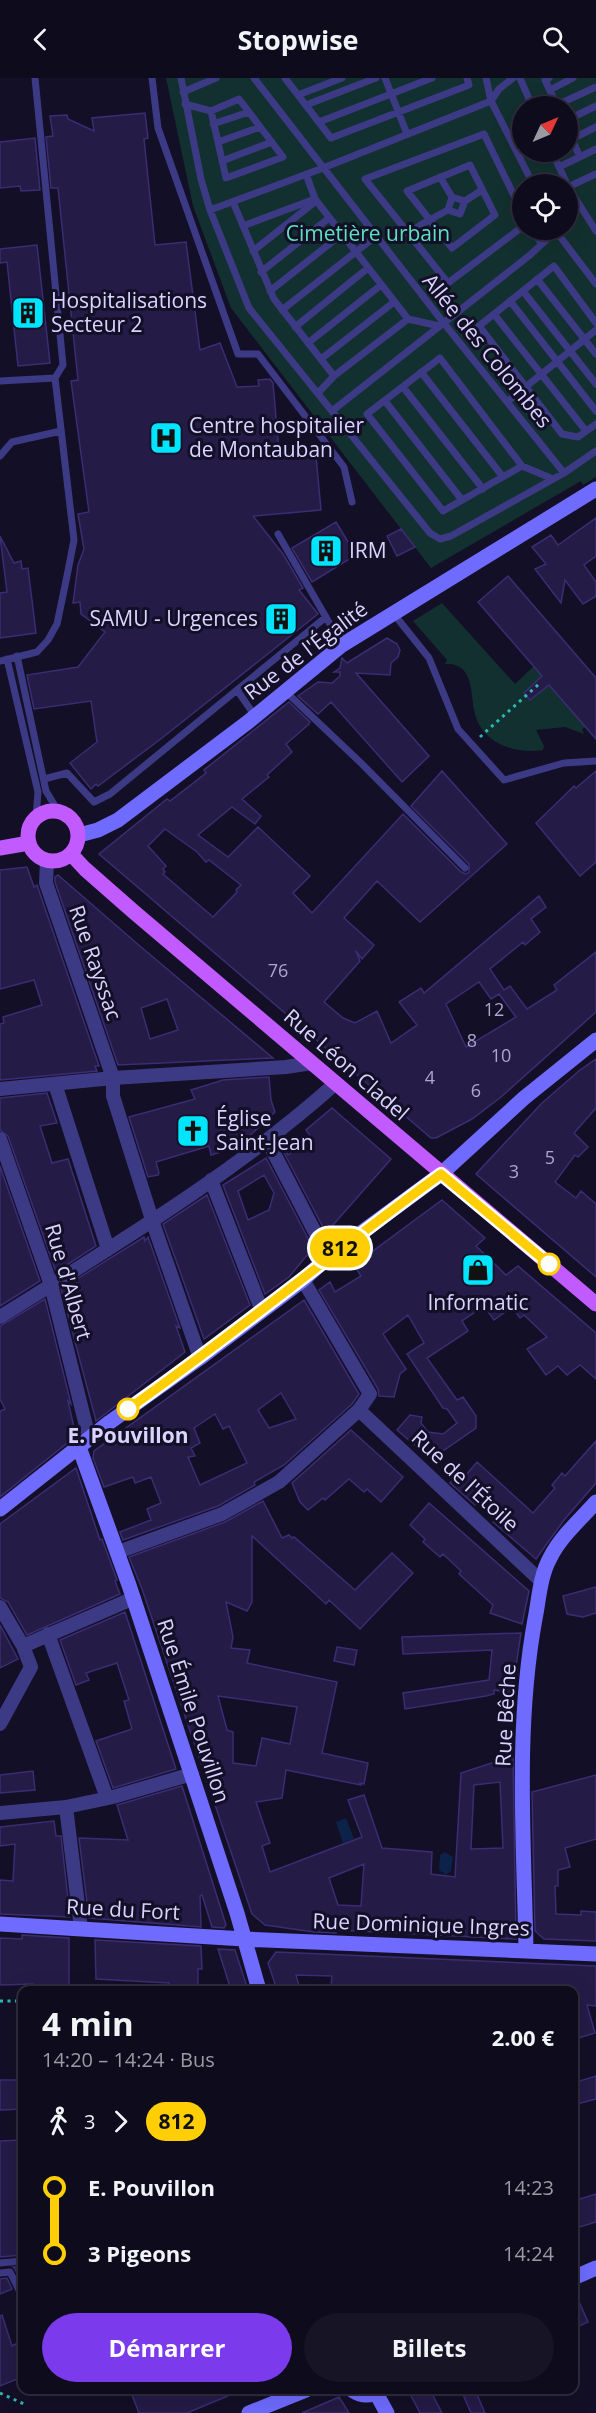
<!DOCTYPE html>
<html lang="fr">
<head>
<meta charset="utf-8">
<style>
	body { margin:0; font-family:"Open Sans",sans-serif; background:#171425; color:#f1f3f6; height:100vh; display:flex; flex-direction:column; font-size:22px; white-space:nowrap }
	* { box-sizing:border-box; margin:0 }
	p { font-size:20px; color:#9b9ba3 }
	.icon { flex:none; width:33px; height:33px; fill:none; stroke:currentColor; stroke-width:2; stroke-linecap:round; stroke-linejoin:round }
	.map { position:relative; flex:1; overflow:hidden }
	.sheet { position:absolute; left:18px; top:1908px; width:560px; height:408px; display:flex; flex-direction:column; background:#0e0b1c; border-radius:12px; box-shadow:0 6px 24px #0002,0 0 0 2px #2e2b3b }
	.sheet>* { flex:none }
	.badge { padding:0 12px; border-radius:20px; font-size:21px; line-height:39px }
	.needle { width:39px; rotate:46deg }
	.controls { position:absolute; left:512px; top:18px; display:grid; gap:12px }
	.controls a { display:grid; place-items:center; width:66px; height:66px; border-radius:50%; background:#0e0b1c; box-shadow:0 6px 24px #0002,0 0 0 2px #2e2b3b; font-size:30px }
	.map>.badge { position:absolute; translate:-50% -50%; box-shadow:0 0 0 3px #fff }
	.legs { display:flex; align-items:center; gap:9px; height:66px; padding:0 24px; font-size:20px }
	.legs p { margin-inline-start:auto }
	.overview { display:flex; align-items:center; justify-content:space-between; height:102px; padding:0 24px }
	h1 { font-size:33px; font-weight:700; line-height:45px }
	.button { display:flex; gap:12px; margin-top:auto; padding:12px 24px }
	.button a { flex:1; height:69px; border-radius:36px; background:#7c3aed; color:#fff; font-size:24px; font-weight:700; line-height:69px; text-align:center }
	.button a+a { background:#171425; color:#f1f3f6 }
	ul { padding:0 24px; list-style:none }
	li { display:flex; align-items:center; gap:21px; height:66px; font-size:22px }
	li i { display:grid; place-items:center; width:9px; height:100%; margin:0 8px; background:currentColor }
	li i::after { content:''; width:15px; height:15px; margin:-8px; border:4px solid; border-radius:50%; background:#0e0b1c }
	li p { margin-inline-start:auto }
	li:first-child i { background:linear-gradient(#0000 50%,currentColor 0) }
	li:last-child i { background:linear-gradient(currentColor 50%,#0000 0) }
	header { display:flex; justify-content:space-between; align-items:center; height:78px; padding:0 24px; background:#0e0b1c; font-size:27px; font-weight:700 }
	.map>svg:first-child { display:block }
	.green { fill:#12302f; fill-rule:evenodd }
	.water { fill:#0c2248 }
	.building { fill:#241b47; stroke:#3b2d73; stroke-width:1.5; fill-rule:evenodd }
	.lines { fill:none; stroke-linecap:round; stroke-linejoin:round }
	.path { stroke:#2fb8b0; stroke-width:3; stroke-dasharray:3 4.5; stroke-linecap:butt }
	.lane { stroke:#3d3a85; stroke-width:7 }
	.street { stroke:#3d3a85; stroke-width:14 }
	.secondary { stroke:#6f6bff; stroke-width:15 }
	.primary { stroke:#c25bff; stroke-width:15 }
	.line-1-casing { stroke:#fff; stroke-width:14 }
	.line-1 { stroke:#ffce05; stroke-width:9 }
	.stop-1-dot { fill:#fff; stroke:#ffce05; stroke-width:3 }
	.labels { text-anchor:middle; stroke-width:6; stroke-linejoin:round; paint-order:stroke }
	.number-label { font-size:18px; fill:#aca6d1 }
	.park-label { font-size:21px; fill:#5fe0c0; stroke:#130f26 }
	.poi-label { font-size:21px; fill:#d9d4ff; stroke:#130f26; text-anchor:start }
	.street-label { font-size:21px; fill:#d9d4ff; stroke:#130f26 }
	.stop-label { font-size:21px; font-weight:bold; fill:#d9d4ff; stroke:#130f26 }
</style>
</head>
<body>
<header><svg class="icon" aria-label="back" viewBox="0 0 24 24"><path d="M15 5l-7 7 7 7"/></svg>Stopwise<svg class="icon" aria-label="search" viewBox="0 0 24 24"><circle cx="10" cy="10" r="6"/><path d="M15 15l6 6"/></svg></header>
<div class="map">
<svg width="596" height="2335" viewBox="0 0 596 2335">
	<rect width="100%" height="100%" fill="#130f26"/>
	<!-- green -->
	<path class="green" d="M166 0H596V399L583 407 581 403 431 490 231 230 193 128ZM522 28H567V74H522ZM522 106H567V152H522Z
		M442 525 515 606 534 588 542 598 537 603 543 611 549 607 586 649 582 651 584 656 565 649 536 652 544 668 543 672C516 677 482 665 475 636 470 617 475 584 445 586L447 582 413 543Z"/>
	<!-- water -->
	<path class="water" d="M346 1740 354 1761 343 1765 336 1744Z
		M445 1774 453 1779 451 1793 446 1797 439 1792 440 1777Z"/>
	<!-- building -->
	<path class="building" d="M145 35 148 60 144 61 155 167 186 164 200 272 220 265 237 309 259 308 258 302 270 301 273 305 279 373 291 375 314 373V378H316L321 432 253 438 283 476 303 510 299 512 318 536 162 660 98 708 96 706 91 711 70 685 97 664 91 623 34 631 27 597 78 589 105 554 81 536 80 524 73 525 78 487 84 471 78 436 89 434 71 303 78 302 58 110H51L46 59 53 58 50 38 67 37 68 41 94 53 92 40Z
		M35 60 40 112 21 113 20 108 0 110V64Z
		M37 167 50 285 18 288 7 184 0 185V171Z
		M596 440V478L584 487 596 504V518L583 526 565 502 561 525 535 491 546 486 532 469 551 457 558 467Z
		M336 444 356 477 312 504 292 470Z
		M401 451 415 469 397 478 387 458Z
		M0 458 14 485 21 483 22 491 28 490 36 555 0 560V515L7 514Z
		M508 498 596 600V661L549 607 530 622 524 615 542 598 478 524Z
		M387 560 397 566 400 572 398 579 391 585 390 597 356 595 429 678 402 704 331 624 318 636 298 618 318 604 332 605 340 598V594H334L340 590 342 580 347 585Z
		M289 624 310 644 309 646 286 666 292 674 267 697 269 699 242 721 261 738 255 746 232 729 198 757 228 779 258 749 310 798 293 815 312 835 403 736 461 794 466 796 469 794V786L411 728 442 693 507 766 420 844 377 803 344 840 374 867 362 881 356 873 360 883 324 924 343 940 355 945 377 933 391 965 417 947 399 924 421 910 424 915 539 818 546 829 531 841 540 854 525 867 523 864 490 891 504 912 510 908 527 931 557 912 554 907 596 874V934L501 1019 472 1041 436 1060H431L99 776 167 721 170 723 206 695 204 692ZM165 751 197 774 206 784 209 782 241 807 236 812 237 814 213 839 163 796 165 794 163 791 166 788 148 768ZM479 904 491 921 499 916 516 939 466 969 446 926Z
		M596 693V784L580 798 536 745 567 715 574 708 576 710Z
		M27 789 34 809 37 807 99 988H95L97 993 0 1002V946L4 945 3 939 42 927 34 902 0 911V792Z
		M58 797 141 869 273 980 118 987 55 804V799ZM167 921 178 952 150 961 141 930Z
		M596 981V1030L574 1055 588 1069 578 1079 575 1077 555 1104 576 1120 581 1113 596 1126V1199L476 1096 542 1025 580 992Z
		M269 999 271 1022 275 1034 244 1063V1067L211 1077 209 1068 156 1084 159 1095 158 1097 148 1099 129 1039 195 1021 191 1012 223 1002Z
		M47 1015 57 1045 40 1048 52 1085 68 1081 96 1168 56 1194 8 1058 0 1052V1020Z
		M332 1030 391 1081 326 1155 282 1071 284 1069 288 1077 311 1059 306 1052Z
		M266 1080 313 1170 289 1199 265 1216 223 1107ZM264 1097 274 1115 269 1132 248 1142 238 1113Z
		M0 1088 40 1203 0 1228Z
		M207 1117 250 1227 204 1261 163 1146Z
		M442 1122 485 1160 476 1168 506 1197 518 1188 596 1255V1301L580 1287 567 1297 558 1288 546 1297 527 1271 547 1259 524 1237 520 1240 512 1229 494 1242 484 1228 462 1243 468 1253 427 1280 457 1322 463 1319 476 1338V1350L437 1377 432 1378 425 1376 397 1352 410 1337 422 1339 421 1345 428 1354 443 1356 457 1345 447 1331 443 1330 407 1276 424 1265 408 1237 383 1256 406 1291 400 1296 394 1319 379 1318 378 1311 319 1212 330 1204 335 1214 361 1198 354 1187Z
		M144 1159 145 1163 148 1159 180 1250 176 1248 185 1274 96 1343 61 1211Z
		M45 1221 71 1326 68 1323 76 1358 0 1419V1333L5 1331 0 1321V1248Z
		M304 1222 359 1316 352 1326 284 1387 254 1404 255 1407 218 1428 123 1462 120 1454 151 1442 147 1431 161 1425 151 1399 135 1405 133 1399 104 1409 93 1380 94 1373ZM281 1315 296 1341 269 1350 258 1332ZM215 1336 223 1351 229 1348 247 1385 200 1407 188 1379 195 1378 191 1370 200 1365 194 1350Z
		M351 1352 403 1399 381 1424 367 1411 364 1414 349 1401 325 1422 323 1420 308 1432 300 1424 292 1405Z
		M596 1363V1405L564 1442 536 1481 493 1444 496 1441 478 1424 475 1427 450 1405 461 1393 466 1397 477 1384 533 1435 555 1410 552 1407 562 1395 565 1398Z
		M76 1390 100 1462 102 1461 117 1502 115 1503 120 1516 27 1557 8 1524 0 1520V1446Z
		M263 1423 282 1460 289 1457 292 1460 294 1459 355 1512 392 1475 413 1495 360 1551 329 1522 326 1526 252 1458V1524L247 1533 226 1524 233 1559 231 1570 250 1572 247 1585 337 1604 322 1675 368 1685 364 1706 360 1705 361 1707 286 1692 282 1720 256 1724 270 1765 262 1768 270 1794 362 1759 348 1722 364 1717 382 1770 432 1774 431 1796 455 1799 461 1695 513 1678 516 1861 336 1852V1855L314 1854 265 1847 252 1836 142 1511 129 1479 225 1444ZM218 1618 297 1629 290 1666 262 1660 256 1688 233 1685V1654L227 1652ZM500 1704 503 1770 471 1771 474 1707ZM364 1786 361 1828 338 1827 329 1800Z
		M429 1425 529 1513 522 1546 490 1535 493 1527 459 1496 461 1493 443 1476 440 1479 423 1464 425 1461 410 1447Z
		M596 1509V1535L583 1539 567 1536 563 1518Z
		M125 1534 176 1691 113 1710 96 1663 132 1651 124 1623 129 1622 117 1585 86 1595 89 1602 76 1607 60 1562Z
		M0 1547 18 1581 0 1590Z
		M521 1555 512 1615 494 1612V1616L486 1618 405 1631 403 1615 489 1602 492 1572 403 1576 402 1559Z
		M337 1569 357 1572 354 1587 334 1583Z
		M33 1693 35 1712 0 1715V1697Z
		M596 1697V1761L565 1770 570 1789 558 1792V1808H555L556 1836 581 1837V1833L596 1834V1863L544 1861 535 1853 532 1714Z
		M182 1708 226 1847 224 1850 212 1849 202 1817 200 1818 201 1849 89 1840 79 1760 128 1762 117 1727Z
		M54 1743 56 1758H61L70 1839 0 1836V1802L13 1803 15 1766 0 1768V1749Z
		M22 1857 69 1860V1912H33V1906L0 1907V1860L22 1861Z
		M95 1862 201 1868 202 1891H198V1912H169V1905L96 1901Z
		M218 1871 235 1872 248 1912H231Z
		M276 1874 596 1888V1928L587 1927 595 1955 575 1961 573 1953V1912L483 1910V1912H360L357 1908H331L332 1898 296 1897 300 1912H277L268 1885Z
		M596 1998V2021L573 2027V2005Z
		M0 2002H22V2031L0 2032Z
		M22 2062V2177L0 2179V2063Z
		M596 2116V2144L573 2151V2123Z
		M13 2189H22V2206L15 2191Z
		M7 2200 12 2211 0 2216V2201Z
		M573 2210 588 2244 573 2251Z
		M2 2237 12 2268 22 2263V2299L0 2308V2238Z
		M136 2312H242L187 2335H139L132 2317 138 2315Z
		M408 2312H430L442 2335H420Z
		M461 2312H475L485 2335H471Z
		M339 2319 349 2335H302Z"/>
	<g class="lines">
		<!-- path -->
		<path class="path" d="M480 659 539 606
			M0 1923H21
			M0 2315 24 2326"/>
		<!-- lane -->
		<path class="lane" d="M152 0 158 50 238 276H258L344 389 352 424
			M181 0 201 101 210 132 249 230 430 455 440 461 451 458 564 395 596 373
			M254 0 443 244 564 395
			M285 0 331 60 469 7 467 0
			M385 0 407 56
			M486 0 491 23 533 106
			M520 0 532 28
			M549 0 545 2 557 28
			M550 12 573 0
			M183 14 216 0
			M298 17 342 0
			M239 21 283 79 226 100 211 33Z
			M185 26 211 33
			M306 27 376 0
			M557 27 596 9
			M567 42 596 28
			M319 44 432 0
			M213 46 249 34
			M567 50 580 79
			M572 61 596 49
			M218 64 260 49
			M552 74 567 106
			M222 83 272 64
			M470 87 495 137 452 170 407 113Z
			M559 89 596 71
			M306 96 315 121 408 241
			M440 99 452 119
			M567 107 596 153
			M568 109 596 96
			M465 123 452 119 448 132 460 136 465 123 482 112
			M233 124 274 221 334 298 318 315
			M210 132 323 90 491 23 499 11 513 0
			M522 134 484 56 365 101 448 205 522 149
			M567 139 580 129
			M243 148 312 122
			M532 152 542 166
			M555 152 596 206
			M408 156 422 146 448 132
			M253 173 316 123
			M261 194 329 140
			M537 201 596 276
			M270 213 342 156
			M523 213 596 306
			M510 223 596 333
			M282 232 376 158
			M494 236 586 353
			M596 245 554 188 479 248 562 356 578 359 596 346
			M295 249 368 190
			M308 265 381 207
			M321 281 394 224
			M421 294 503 399
			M334 298 408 241 439 248
			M0 303 55 300
			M403 309 483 411
			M385 323 462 422
			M507 324 596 252
			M332 333 530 177 557 152
			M0 378 12 364 61 353
			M522 388 440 280 367 336 443 433 522 388 553 401
			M278 456 342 567
			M393 535 429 580 458 651 504 702 564 685 596 683
			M17 578 46 713 58 733
			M7 581 38 714 36 739
			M0 583 37 574 48 562 57 546 67 498 74 462 55 300 63 287 35 0
			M285 613 361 685 465 790
			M255 638 237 612 326 539
			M44 701 67 695 94 724 110 716 237 612
			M0 2185 22 2183
			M0 2195 10 2194 22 2218"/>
		<!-- street -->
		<path class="street" d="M47 783 46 805 113 1000V1018L154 1148 200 1280
			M55 1006 108 1171
			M0 1011 113 1000 286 989 312 985
			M0 1061 51 1207 89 1360
			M267 1062 328 1179
			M211 1102 262 1233
			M0 1239C115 1167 234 1096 336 1005
			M359 1332 542 1504
			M118 1474 222 1436 279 1404 359 1332 370 1316 303 1202
			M0 1529 23 1568
			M48 1556 107 1720
			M0 1646 31 1589 23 1568 134 1520
			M66 1729 81 1851
			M0 1735 66 1729 113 1719 192 1696"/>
		<!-- secondary -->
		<path class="secondary" d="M79 757 98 752 118 742 248 644 342 567 596 411
			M79 1369 129 1507 237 1835 259 1912
			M0 1431 110 1344 200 1280 303 1202 328 1179 441 1096 524 1020 596 962
			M0 1846 244 1861 596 1876
			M526 1872C524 1763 515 1650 535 1541 539 1521 540 1498 550 1480 560 1459 581 1441 596 1424
			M573 2200 596 2190
			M352 2312C362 2319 372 2318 382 2312
			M376 2315 387 2335
			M249 2335 306 2312"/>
		<!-- primary -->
		<path class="primary" d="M28 758a25 25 0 1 1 50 0a25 25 0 1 1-50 0Z
			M0 770 29 765
			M71 776 85 791 134 834 596 1226"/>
	</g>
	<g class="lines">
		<defs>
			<path id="line-1" d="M128 1331C235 1256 335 1173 441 1096L549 1186"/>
		</defs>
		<!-- line-1 casing -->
		<use href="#line-1" class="line-1-casing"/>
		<!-- line-1 -->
		<use href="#line-1" class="line-1"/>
	</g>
	<!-- icons -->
	<defs>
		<symbol id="building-square" viewBox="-11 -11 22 22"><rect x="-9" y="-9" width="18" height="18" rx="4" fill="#00e5ff" stroke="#130f26"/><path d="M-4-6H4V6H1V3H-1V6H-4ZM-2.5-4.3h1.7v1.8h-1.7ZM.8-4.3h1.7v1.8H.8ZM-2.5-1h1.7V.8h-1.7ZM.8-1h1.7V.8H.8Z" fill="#111"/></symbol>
		<symbol id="hospital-square" viewBox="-11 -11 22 22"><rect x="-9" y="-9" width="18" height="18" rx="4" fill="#00e5ff" stroke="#130f26"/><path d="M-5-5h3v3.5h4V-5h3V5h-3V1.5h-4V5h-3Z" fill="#111"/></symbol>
		<symbol id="church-square" viewBox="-11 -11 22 22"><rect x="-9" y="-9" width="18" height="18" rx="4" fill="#00e5ff" stroke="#130f26"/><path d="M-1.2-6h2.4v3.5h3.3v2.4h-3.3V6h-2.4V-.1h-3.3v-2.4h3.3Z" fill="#111"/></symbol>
		<symbol id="shop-square" viewBox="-11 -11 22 22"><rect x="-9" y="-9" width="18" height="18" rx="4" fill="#00e5ff" stroke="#130f26"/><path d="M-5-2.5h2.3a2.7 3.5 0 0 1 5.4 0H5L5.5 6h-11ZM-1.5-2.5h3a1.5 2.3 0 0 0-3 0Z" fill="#111"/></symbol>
	</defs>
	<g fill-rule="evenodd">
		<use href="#building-square" x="9" y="216" width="38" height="38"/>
		<use href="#hospital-square" x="147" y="341" width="38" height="38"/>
		<use href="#building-square" x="307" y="454" width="38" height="38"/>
		<use href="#building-square" x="262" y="522" width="38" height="38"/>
		<use href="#church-square" x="174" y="1034" width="38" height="38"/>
		<use href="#shop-square" x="459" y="1173" width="38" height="38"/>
	</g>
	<!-- markers -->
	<g class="stop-1-dot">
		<circle cx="549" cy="1186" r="10"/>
		<circle cx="128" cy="1331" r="10"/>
	</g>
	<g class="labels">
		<!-- number labels -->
		<g class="number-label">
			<text x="278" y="899">76</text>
			<text x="494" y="938">12</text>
			<text x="472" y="969">8</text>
			<text x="501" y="984">10</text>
			<text x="430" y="1006">4</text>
			<text x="476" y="1019">6</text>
			<text x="550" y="1086">5</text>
			<text x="514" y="1100">3</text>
		</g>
		<!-- park labels -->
		<g class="park-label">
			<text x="368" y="163">Cimetière urbain</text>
		</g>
		<!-- poi labels -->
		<g class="poi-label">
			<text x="51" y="230">Hospitalisations<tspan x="51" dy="24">Secteur 2</tspan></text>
			<text x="189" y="355">Centre hospitalier<tspan x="189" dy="24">de Montauban</tspan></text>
			<text x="349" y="480">IRM</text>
			<text x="258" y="548" text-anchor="end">SAMU - Urgences</text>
			<text x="216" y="1048">Église<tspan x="216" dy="24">Saint-Jean</tspan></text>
			<text x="478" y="1232" text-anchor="middle">Informatic</text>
		</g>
		<!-- street labels -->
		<g class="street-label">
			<text transform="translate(487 273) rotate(51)" y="7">Allée des Colombes</text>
			<text transform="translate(306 573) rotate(-37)" y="7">Rue de l'Égalité</text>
			<text transform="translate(95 885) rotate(71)" y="7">Rue Rayssac</text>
			<text transform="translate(346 987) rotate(41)" y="7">Rue Léon Cladel</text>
			<text transform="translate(68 1204) rotate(74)" y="7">Rue d'Albert</text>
			<text transform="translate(465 1403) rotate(43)" y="7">Rue de l'Étoile</text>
			<text transform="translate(193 1633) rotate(72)" y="7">Rue Émile Pouvillon</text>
			<text transform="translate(506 1637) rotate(-87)" y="7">Rue Bêche</text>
			<text transform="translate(123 1832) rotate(3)" y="7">Rue du Fort</text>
			<text transform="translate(421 1847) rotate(2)" y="7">Rue Dominique Ingres</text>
		</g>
		<!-- stop labels -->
		<g class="stop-label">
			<text x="128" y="1365">E. Pouvillon</text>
		</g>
	</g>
</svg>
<div class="controls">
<a><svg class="needle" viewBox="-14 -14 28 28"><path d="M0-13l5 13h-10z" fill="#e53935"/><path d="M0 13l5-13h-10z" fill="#9b9ba3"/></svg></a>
<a><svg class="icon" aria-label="locate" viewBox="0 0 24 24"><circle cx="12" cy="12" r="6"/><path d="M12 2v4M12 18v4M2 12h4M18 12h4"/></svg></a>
</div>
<b class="badge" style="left:340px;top:1170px;background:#ffce05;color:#111">812</b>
<section class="sheet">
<div class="overview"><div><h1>4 min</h1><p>14:20 – 14:24 · Bus</p></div><b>2.00 €</b></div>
<div class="legs"><svg class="icon" aria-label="walk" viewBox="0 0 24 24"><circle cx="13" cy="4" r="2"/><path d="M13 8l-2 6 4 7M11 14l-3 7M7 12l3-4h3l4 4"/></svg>3<svg class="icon" aria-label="forward" viewBox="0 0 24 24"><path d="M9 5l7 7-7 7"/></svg><b class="badge" style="background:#ffce05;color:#111">812</b></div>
<ul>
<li><i style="color:#ffce05"></i><b>E. Pouvillon</b><p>14:23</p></li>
<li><i style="color:#ffce05"></i><b>3 Pigeons</b><p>14:24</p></li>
</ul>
<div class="button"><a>Démarrer</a><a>Billets</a></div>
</section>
</div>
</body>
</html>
